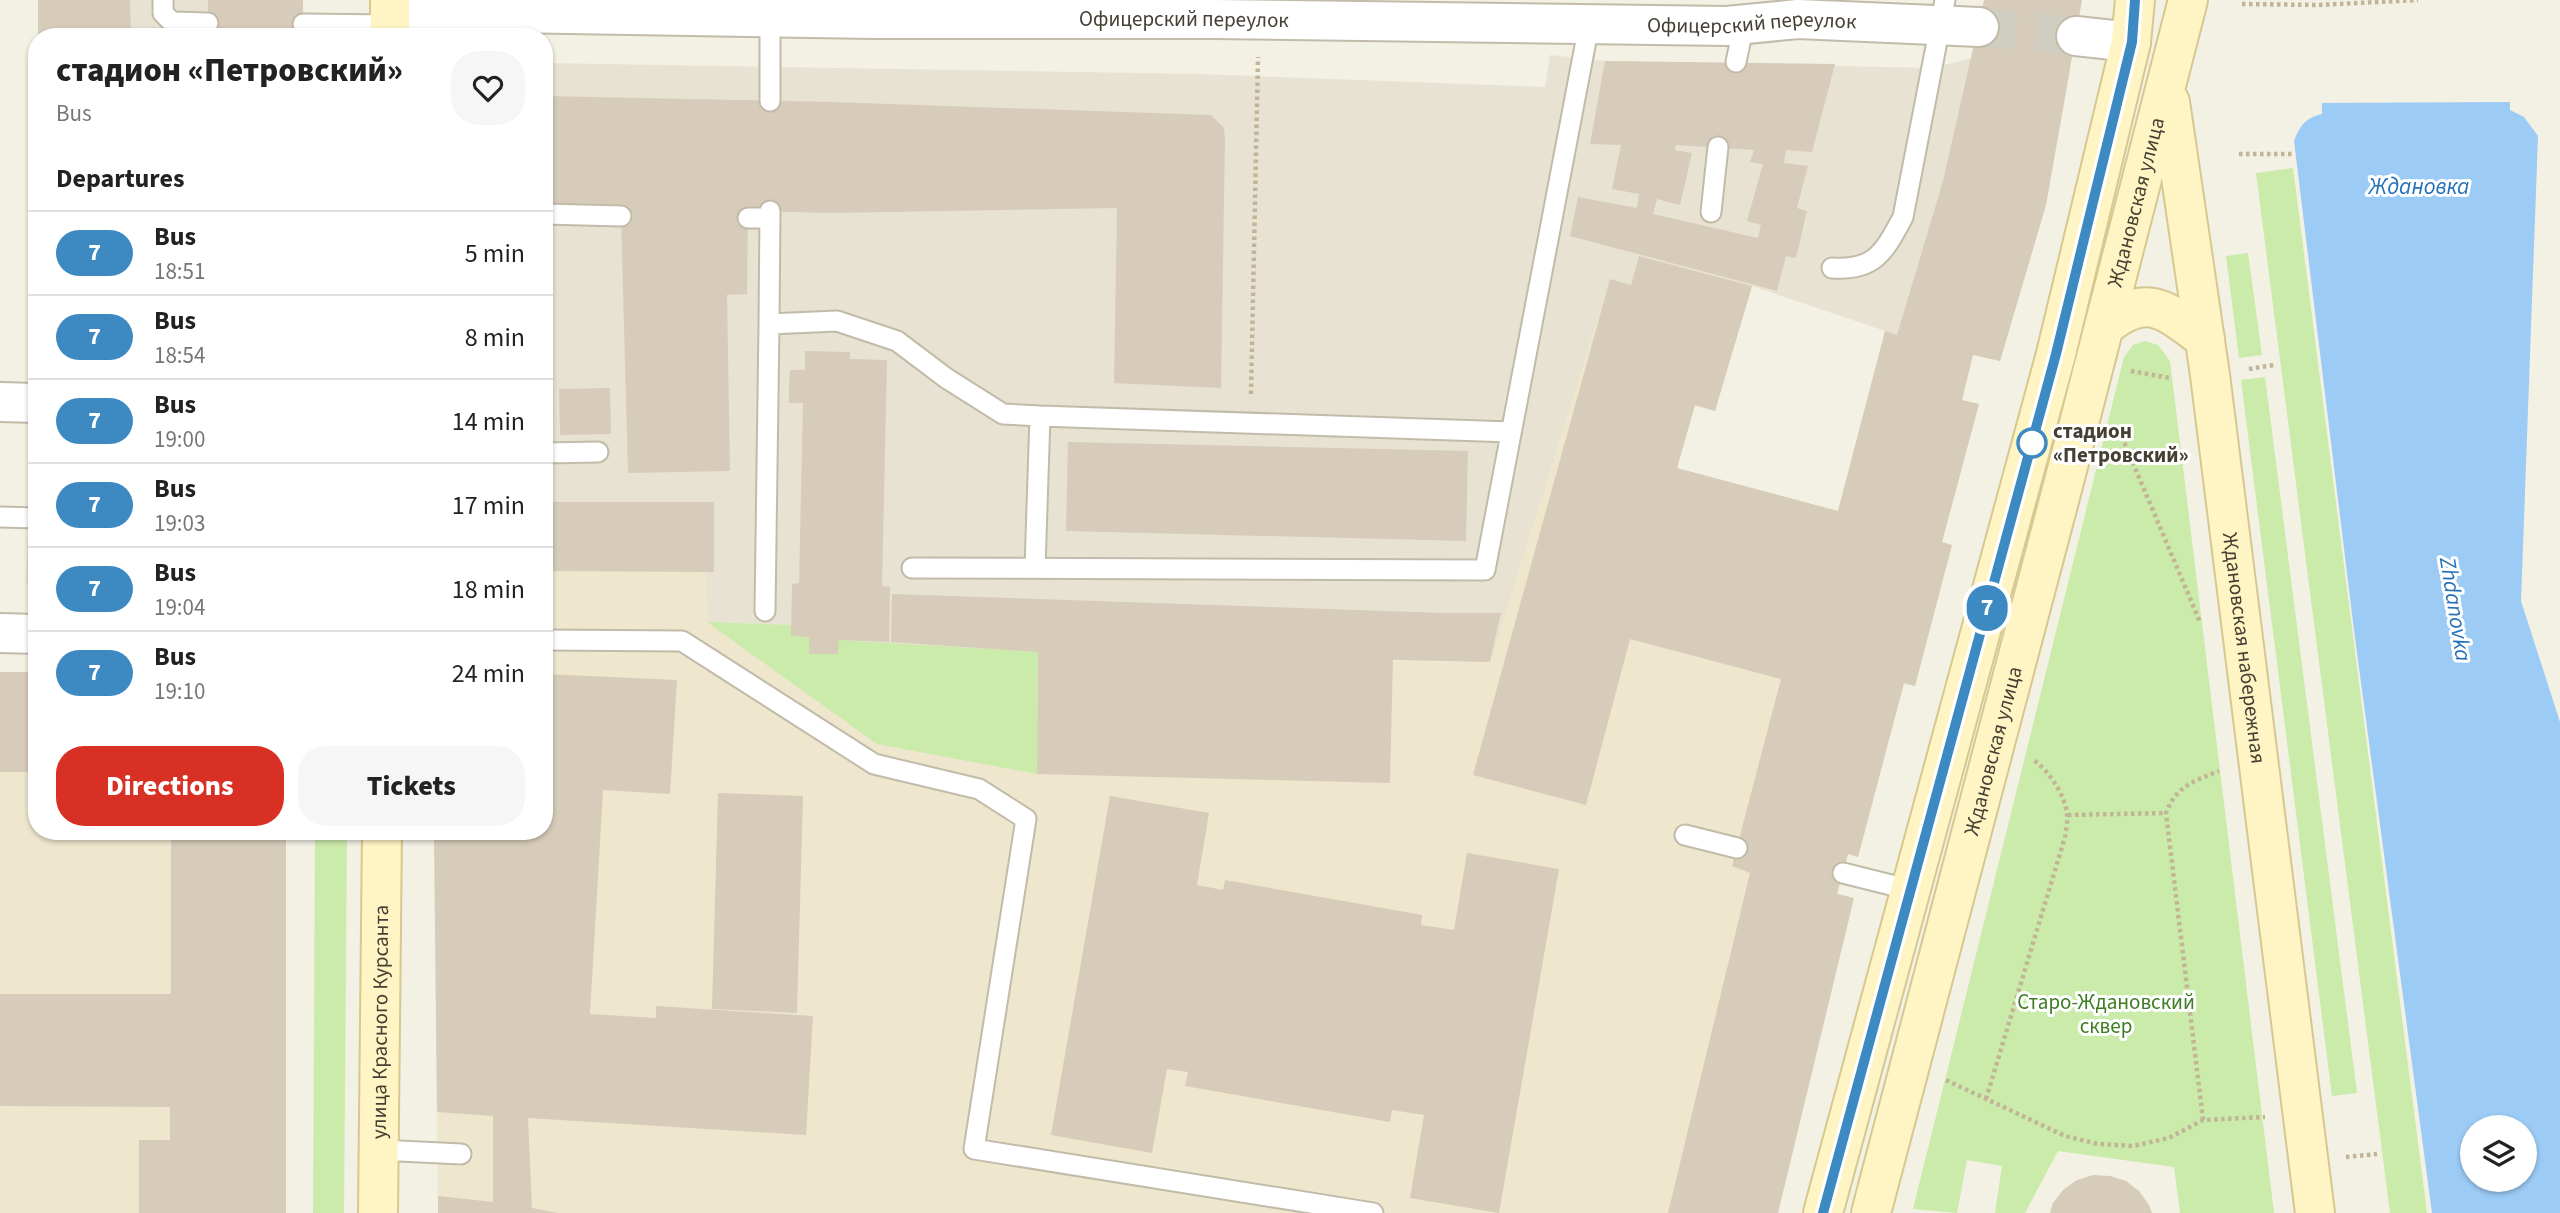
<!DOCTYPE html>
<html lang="en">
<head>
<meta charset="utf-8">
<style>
	body { margin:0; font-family:"Source Sans 3",sans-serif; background:#f6f6f6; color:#222; height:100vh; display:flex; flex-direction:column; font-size:26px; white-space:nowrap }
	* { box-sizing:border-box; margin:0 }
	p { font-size:23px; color:#767676 }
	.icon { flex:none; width:38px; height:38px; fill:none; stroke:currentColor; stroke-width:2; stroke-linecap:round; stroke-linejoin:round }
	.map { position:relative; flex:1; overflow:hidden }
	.drawer { position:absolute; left:28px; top:28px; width:525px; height:812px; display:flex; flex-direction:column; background:#fff; border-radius:28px; box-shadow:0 2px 5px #0004 }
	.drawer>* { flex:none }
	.badge { padding:0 14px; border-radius:23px; font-size:24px; line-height:46px }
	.tools { position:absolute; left:2460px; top:1115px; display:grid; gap:14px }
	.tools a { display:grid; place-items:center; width:77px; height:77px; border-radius:50%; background:#fff; box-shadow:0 2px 5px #0004; font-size:35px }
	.map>.badge { position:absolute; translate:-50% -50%; box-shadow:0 0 0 4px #fff }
	h2 { padding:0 28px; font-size:26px; line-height:63px }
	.round { display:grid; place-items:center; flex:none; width:74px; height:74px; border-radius:28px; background:#f6f6f6 }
	.head { display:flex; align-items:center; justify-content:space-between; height:119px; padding:0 28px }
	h1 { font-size:33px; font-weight:800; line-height:52px }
	.cta { display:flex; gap:14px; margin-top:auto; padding:14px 28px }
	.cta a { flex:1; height:80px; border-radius:28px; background:#d93025; color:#fff; font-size:28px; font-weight:800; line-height:80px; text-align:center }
	.cta a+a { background:#f6f6f6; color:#222 }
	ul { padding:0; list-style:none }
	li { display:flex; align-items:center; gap:21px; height:84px; padding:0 28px; border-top:2px solid #e0e0e0 }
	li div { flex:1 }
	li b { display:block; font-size:26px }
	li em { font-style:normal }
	li .badge { min-width:77px; font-weight:700; text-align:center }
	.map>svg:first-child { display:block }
	.residential { fill:#e8e2d2 }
	.education { fill:#eee6cd }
	.green { fill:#caebaa }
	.water { fill:#9ccbf5; fill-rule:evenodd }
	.pier { fill:#f3f0e4 }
	.building { fill:#d6ccb9; fill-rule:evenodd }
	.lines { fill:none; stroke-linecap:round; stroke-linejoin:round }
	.street-tunnel { stroke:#d0cdc1; stroke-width:38; stroke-dasharray:38 19; stroke-linecap:butt }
	.lane-casing { stroke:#c2bba9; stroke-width:23 }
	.street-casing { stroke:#c2bba9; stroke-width:42 }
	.secondary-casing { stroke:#d6c891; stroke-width:42 }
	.path { stroke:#c2b597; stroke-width:4.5; stroke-dasharray:3.5 3.5; stroke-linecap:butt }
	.lane { stroke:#fff; stroke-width:19 }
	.street { stroke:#fff; stroke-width:38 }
	.secondary { stroke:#fff4c3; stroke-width:38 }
	.line-casing { stroke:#fff; stroke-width:16 }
	.line { stroke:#3d8ac2; stroke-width:10 }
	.stop-dot { fill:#fff; stroke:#3d8ac2; stroke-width:3.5 }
	.labels { text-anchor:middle; stroke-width:6; stroke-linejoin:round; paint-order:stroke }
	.street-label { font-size:21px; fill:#464034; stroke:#fff }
	.stop-label { font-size:21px; font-weight:bold; fill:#464034; stroke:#fff; text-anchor:start }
	.park-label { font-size:21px; fill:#3f7c23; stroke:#fff }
	.water-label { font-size:23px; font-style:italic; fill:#2672b9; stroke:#fff }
</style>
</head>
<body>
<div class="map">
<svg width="2560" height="1213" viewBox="0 0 2560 1213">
	<rect width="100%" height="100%" fill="#f3f0e4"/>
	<!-- residential -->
	<path class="residential" d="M38 0H303V37H38Z
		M1550 55 1605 61 1933 68 1972 58 2070 70 2046 205 2000 361 1885 331 1752 286 1640 256 1631 285 1490 662 1038 652 809 654 791 636V625L707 622 705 572 544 571V63L1199 74 1545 87Z
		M31 435H37V585H26Z"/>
	<!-- education -->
	<path class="education" d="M1639 256 1752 286 1715 411 1695 406 1677 468 1838 511 1885 331 1973 355 1962 400 1979 404 1942 542 1952 545 1915 686 1904 684 1858 857 1848 854 1837 893 1854 898 1778 1213H438L434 831H544V571L706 572 708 622 791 625V636L809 637V654H838L839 640 1038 652 1037 773 1390 783 1393 661 1490 662 1610 279 1631 285Z
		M0 672H37V831H286V1213H0Z"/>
	<!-- green -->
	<path class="green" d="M2293 168 2427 1213H2390L2256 173Z
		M2248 253 2262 355 2239 358 2226 256Z
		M2145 341 2158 345 2170 361 2274 1213H2180L2174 1167 2058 1151 2025 1213H1995L2002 1166 1967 1160 1957 1213 1913 1209 2124 357 2133 345Z
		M2265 377 2357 1093 2332 1096 2241 380Z
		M707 622 791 625V636L809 637V654H838L839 640 1038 652 1037 774 877 744Z
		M315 831H347L344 1213H313Z"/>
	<!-- water -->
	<path class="water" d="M2320 0H2508L2510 110 2524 117 2538 136 2521 601 2560 722V1213H2432L2354 630 2294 141C2300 126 2305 118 2322 114ZM2473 1127H2525V1180H2473Z"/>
	<!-- pier -->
	<path class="pier" d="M2317 0H2511L2513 102 2318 103Z"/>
	<!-- building -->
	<path class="building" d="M38 0H130L131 37H38Z
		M208 0H303V37H208Z
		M1984 0H2082L2046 205 2000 361 1973 355 1962 400 1979 404 1942 542 1952 545 1915 686 1904 683 1858 857 1848 854 1837 894 1854 898 1778 1213H1668L1750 873 1732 866 1781 679 1630 639 1586 805 1473 775 1610 279 1631 285 1639 256 1752 286 1715 411 1695 405 1677 468 1838 511 1885 331 1897 335 1943 181Z
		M1605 61 1835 64 1812 152 1786 150 1784 163 1808 166 1797 208 1807 211 1796 258 1786 256 1777 291 1570 236 1578 197 1637 208 1639 194 1612 189 1621 145 1590 144ZM1676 145 1754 150 1750 162 1763 164 1747 221 1761 225 1758 238 1653 214 1657 199 1680 205 1692 153 1675 150Z
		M544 96 832 102 1211 115 1224 128 1225 139 1221 388 1114 383 1117 208 830 213 748 211 747 294 727 295 730 471 628 473 621 216 544 207Z
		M34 236H37V380H32Z
		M805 351 850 352V359L887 360 882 586 890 587 889 642 839 640 838 654H809V637L791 636 792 584 799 583 803 403H789V387L790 370H805Z
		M610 388 611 434 560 435 559 389Z
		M31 435H37V502L30 501Z
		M1068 442 1468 451 1466 541 1066 531Z
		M544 502H714V572L544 571Z
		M892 594 1443 613H1501L1490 662 1393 660 1390 783 1037 774 1038 652 891 642Z
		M0 672H37V772H0Z
		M544 674 677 680 670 794 603 790 590 1014 656 1018V1006L813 1016 806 1135 528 1118 532 1208 558 1213H438V1196L493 1202V1116L437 1112 434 831H544Z
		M718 793 803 796 797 1013 712 1009Z
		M1110 796 1209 813 1197 885 1223 890 1225 880 1422 915 1421 925 1454 930 1467 853 1559 869 1499 1213 1410 1198 1424 1115 1392 1110 1390 1122 1185 1086 1188 1072 1167 1069 1152 1153 1051 1135Z
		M171 831H286V1213H139V1140H170V1107L0 1106V994H171Z
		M2093 1175 2110 1176 2126 1181 2139 1191 2149 1205 2152 1213H2050L2053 1203 2063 1190 2077 1180Z"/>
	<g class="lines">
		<!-- street-tunnel -->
		<path class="street-tunnel" d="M1979 27 2076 36"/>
		<defs>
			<path id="lane" d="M163 0V13L172 22 208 23
				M303 24 390 25
				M1736 62 1744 24
				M770 101V17
				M1711 212 1718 147
				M544 214 621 216
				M748 218H770
				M1832 268C1875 271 1884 252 1903 217L1945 0
				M769 324 770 211
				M544 453 598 452
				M0 517 37 518
				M912 568 1485 570 1589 25
				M1035 568 1040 416 1511 432
				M765 611 769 324 837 321 897 341 946 378 1003 414 1040 416
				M544 640 682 641 874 764 979 789 1026 819 974 1149 1373 1213
				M1685 835 1737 848
				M1843 873 1911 890
				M379 1150 461 1154"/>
			<g id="street">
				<path id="s1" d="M390 11 873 19H1214L1727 26 1798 19 1979 27"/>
				<path d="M2076 36 2131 42"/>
				<path d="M0 402 37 403"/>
				<path d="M0 633 37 634"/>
			</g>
			<g id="secondary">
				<path d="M390 37V0"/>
				<path id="s2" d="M2170 102 2210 375 2315 1213"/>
				<path d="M2104 327C2148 291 2165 310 2205 339"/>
				<path id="s3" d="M378 1213 382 831"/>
				<path d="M1823 1213 2056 354 2131 42 2135 0"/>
				<path id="s4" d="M1871 1213 2066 474 2188 0"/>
			</g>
		</defs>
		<!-- lane casing -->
		<use href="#lane" class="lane-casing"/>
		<!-- street casing -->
		<use href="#street" class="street-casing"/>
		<!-- secondary casing -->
		<use href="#secondary" class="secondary-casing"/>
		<!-- path -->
		<path class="path" d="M2242 4 2318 5 2418 0
			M2239 154H2295
			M2249 369 2274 365
			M2131 371 2170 378
			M1251 394 1258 57
			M2119 430 2200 622
			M2068 815 2166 813
			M1946 1080 2065 1136 2098 1144 2133 1146 2169 1138 2203 1120 2265 1117
			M1986 1099 2065 837C2066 830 2068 821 2067 814 2065 795 2048 769 2032 759
			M2203 1120 2166 813C2176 786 2194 781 2219 771
			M2346 1157 2377 1154"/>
		<!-- lane -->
		<use href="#lane" class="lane"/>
		<!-- street -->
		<use href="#street" class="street"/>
		<!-- secondary -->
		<use href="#secondary" class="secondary"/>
	</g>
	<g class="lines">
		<defs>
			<path id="line" d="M1823 1213 2056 354 2132 42 2135 0"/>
		</defs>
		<!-- line casing -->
		<use href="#line" class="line-casing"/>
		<!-- line -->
		<use href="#line" class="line"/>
	</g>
	<!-- markers -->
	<circle class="stop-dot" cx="2032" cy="443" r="14"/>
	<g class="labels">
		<!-- street labels -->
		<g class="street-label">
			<text dy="7" stroke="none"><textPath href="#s1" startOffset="794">Офицерский переулок</textPath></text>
			<text dy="7" stroke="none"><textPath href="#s1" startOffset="1362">Офицерский переулок</textPath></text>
			<text dy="7" stroke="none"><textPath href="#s4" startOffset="1045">Ждановская улица</textPath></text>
			<text dy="7" stroke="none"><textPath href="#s2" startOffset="551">Ждановская набережная</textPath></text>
			<text dy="7" stroke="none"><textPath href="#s4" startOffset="478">Ждановская улица</textPath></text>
			<text dy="7" stroke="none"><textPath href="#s3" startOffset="191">улица Красного Курсанта</textPath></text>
		</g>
		<!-- stop labels -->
		<g class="stop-label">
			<text x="2053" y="438">стадион<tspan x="2053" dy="24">«Петровский»</tspan></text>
		</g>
		<!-- park labels -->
		<g class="park-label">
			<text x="2106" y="1009">Старо-Ждановский<tspan x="2106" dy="24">сквер</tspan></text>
		</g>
		<!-- water labels -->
		<g class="water-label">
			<text x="2419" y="194">Ждановка</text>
			<text transform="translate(2456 609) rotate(81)" y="8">Zhdanovka</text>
		</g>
	</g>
</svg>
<div class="tools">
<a><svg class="icon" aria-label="layers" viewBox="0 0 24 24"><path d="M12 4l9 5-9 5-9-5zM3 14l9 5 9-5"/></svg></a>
</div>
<b class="badge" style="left:1987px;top:608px;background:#3d8ac2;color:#fff">7</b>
<section class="drawer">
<div class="head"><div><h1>стадион «Петровский»</h1><p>Bus</p></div><a class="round"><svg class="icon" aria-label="heart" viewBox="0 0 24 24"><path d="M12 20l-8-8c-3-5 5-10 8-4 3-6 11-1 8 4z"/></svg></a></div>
<h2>Departures</h2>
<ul>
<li><span class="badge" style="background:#3d8ac2;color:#fff">7</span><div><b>Bus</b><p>18:51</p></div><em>5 min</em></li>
<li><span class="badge" style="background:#3d8ac2;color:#fff">7</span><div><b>Bus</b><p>18:54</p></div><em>8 min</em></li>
<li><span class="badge" style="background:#3d8ac2;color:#fff">7</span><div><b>Bus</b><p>19:00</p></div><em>14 min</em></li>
<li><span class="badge" style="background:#3d8ac2;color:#fff">7</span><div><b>Bus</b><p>19:03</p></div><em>17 min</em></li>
<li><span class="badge" style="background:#3d8ac2;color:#fff">7</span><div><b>Bus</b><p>19:04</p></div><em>18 min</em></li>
<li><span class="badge" style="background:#3d8ac2;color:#fff">7</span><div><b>Bus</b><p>19:10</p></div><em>24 min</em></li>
</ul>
<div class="cta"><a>Directions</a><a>Tickets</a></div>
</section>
</div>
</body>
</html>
